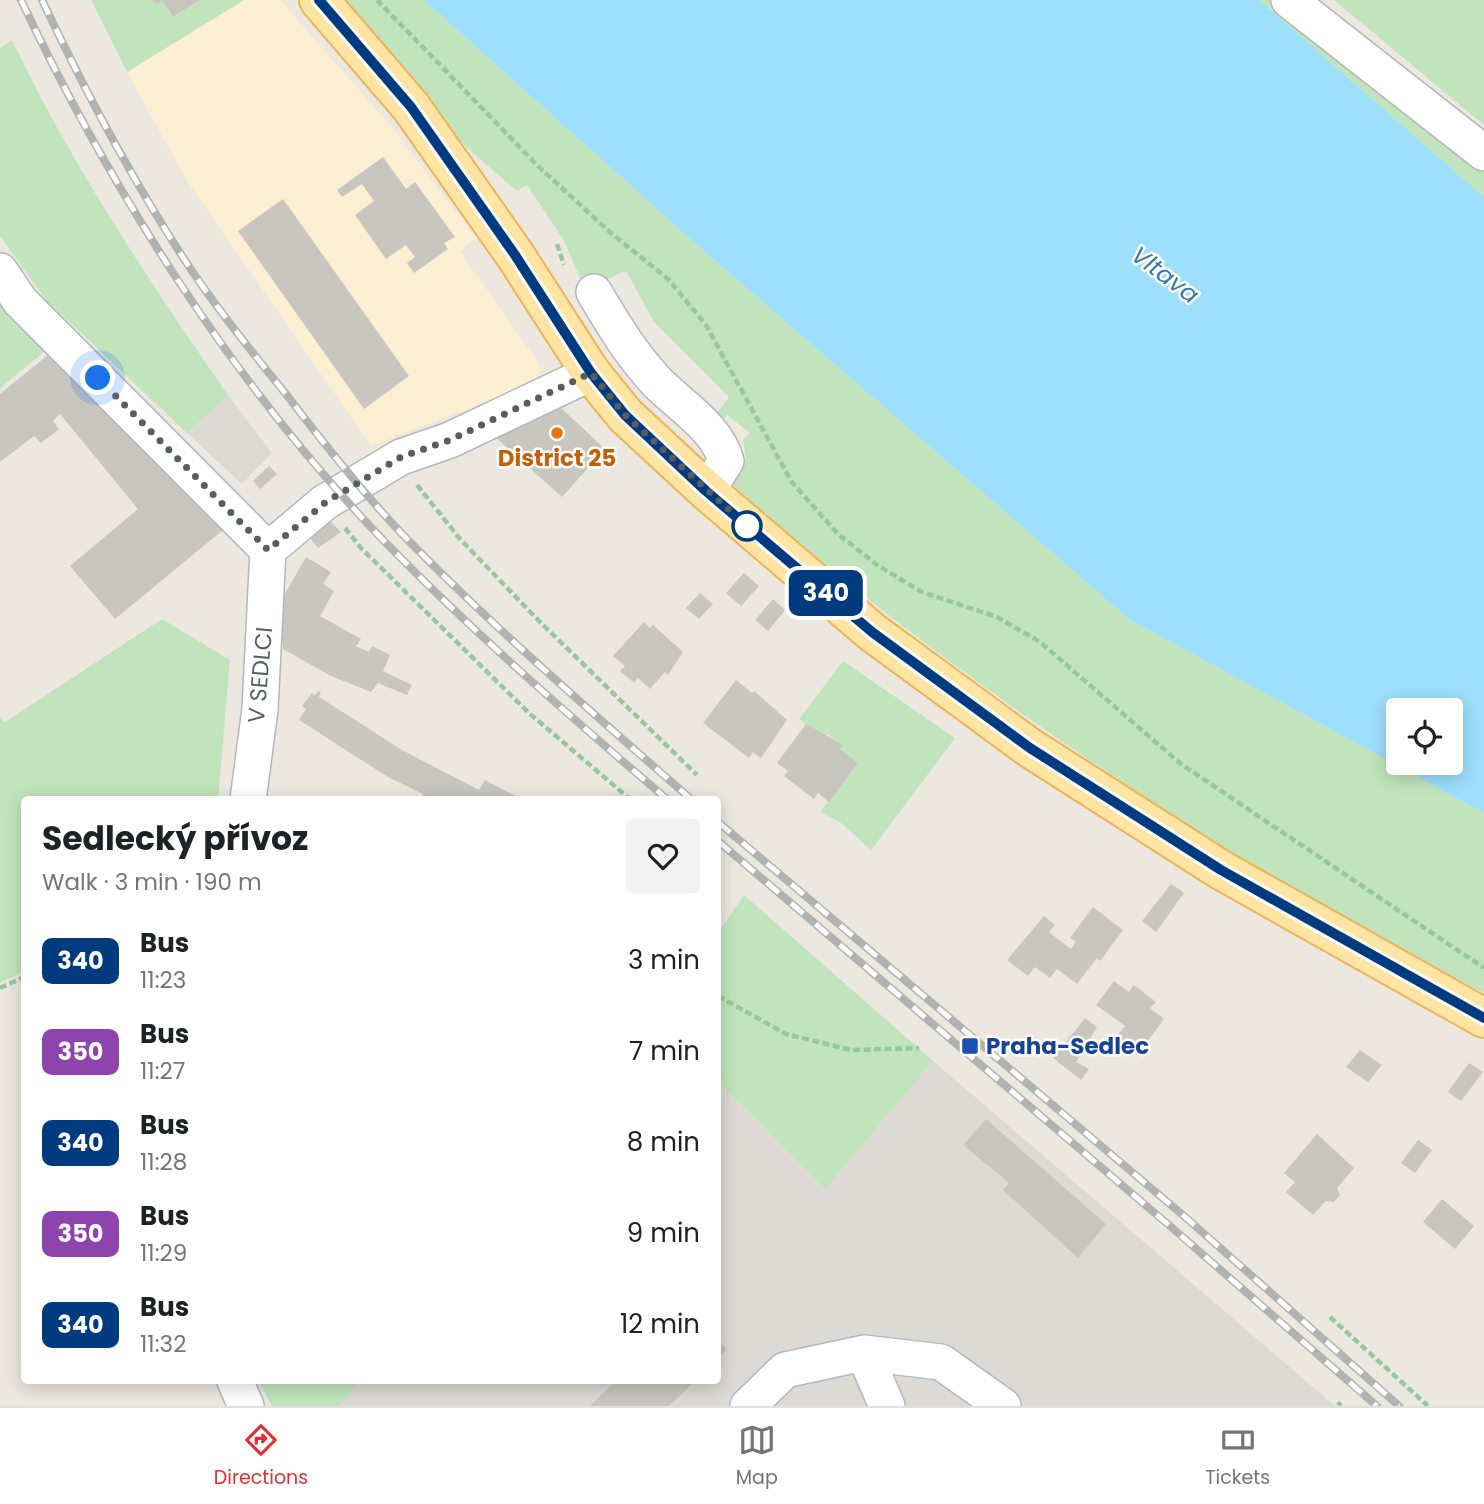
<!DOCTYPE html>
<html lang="en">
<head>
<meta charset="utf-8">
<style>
	body { margin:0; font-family:Poppins,sans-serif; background:#f2f2f2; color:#202124; height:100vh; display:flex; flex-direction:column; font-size:26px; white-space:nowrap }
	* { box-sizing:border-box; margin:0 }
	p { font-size:23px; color:#757577 }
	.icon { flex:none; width:38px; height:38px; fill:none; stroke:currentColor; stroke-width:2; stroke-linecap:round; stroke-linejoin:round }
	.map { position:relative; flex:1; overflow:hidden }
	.drawer { position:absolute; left:21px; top:796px; width:700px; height:588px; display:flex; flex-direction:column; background:#fff; border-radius:7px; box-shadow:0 4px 18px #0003 }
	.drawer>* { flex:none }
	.badge { padding:0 14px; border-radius:10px; font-size:24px; line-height:46px }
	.controls { position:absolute; left:1386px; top:698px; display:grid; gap:14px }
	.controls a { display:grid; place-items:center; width:77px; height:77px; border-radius:7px; background:#fff; box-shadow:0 4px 18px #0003; font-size:35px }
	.you { position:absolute; width:35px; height:35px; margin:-18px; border:5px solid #fff; border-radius:50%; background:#1a73e8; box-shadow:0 0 0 10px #1a73e833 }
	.map>.badge { position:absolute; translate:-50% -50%; box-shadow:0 0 0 4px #fff }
	.round { display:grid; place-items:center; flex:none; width:74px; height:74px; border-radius:7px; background:#f2f2f2 }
	.headline { display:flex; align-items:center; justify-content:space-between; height:119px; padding:0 21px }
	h1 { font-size:33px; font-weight:700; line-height:52px }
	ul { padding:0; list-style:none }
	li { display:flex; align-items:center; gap:21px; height:91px; padding:0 21px }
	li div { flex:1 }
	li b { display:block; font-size:26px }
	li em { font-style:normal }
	li .badge { min-width:77px; font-weight:700; text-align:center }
	.tabs { display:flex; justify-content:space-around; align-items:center; height:98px; border-top:2px solid #e0e0e0; background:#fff; font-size:19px; color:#757577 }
	.tabs a { display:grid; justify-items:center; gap:4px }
	.tabs .selected { color:#e72b33 }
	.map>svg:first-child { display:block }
	.commercial { fill:#fdefd4 }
	.industrial { fill:#dddad5 }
	.green { fill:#c1e4bc }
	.water { fill:#9edffe; fill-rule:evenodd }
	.building { fill:#c9c5bf }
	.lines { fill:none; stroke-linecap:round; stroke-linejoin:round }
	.minor-casing { stroke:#b3b7bb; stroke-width:38 }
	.major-casing { stroke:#efb256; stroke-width:42 }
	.path { stroke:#97c79f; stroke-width:4.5; stroke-dasharray:7 3.5; stroke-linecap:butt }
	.minor { stroke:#fff; stroke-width:35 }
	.major { stroke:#fee5a3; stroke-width:38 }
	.rail-casing { stroke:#b1b2b2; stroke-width:8 }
	.rail { stroke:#fff; stroke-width:5; stroke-dasharray:16; stroke-linecap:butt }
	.line-casing { stroke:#fff; stroke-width:16 }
	.line { stroke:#003b80; stroke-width:10 }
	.walk { stroke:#595d61; stroke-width:7; stroke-dasharray:0 12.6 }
	.food-dot { fill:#e8710a; stroke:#fff; stroke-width:2.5 }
	.stop-dot { fill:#fff; stroke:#003b80; stroke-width:3.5 }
	.transit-dot { fill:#1a4fb4; stroke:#fff; stroke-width:2.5 }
	.labels { text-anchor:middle; stroke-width:5; stroke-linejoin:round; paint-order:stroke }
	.food-label { font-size:23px; font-weight:bold; fill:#c56008; stroke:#fff }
	.street-label { font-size:23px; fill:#595d61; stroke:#fff }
	.transit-label { font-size:23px; font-weight:bold; fill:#164399; stroke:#fff; text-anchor:start }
	.water-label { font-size:24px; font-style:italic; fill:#3a7ba6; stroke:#fff }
</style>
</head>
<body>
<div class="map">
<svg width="1484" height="1406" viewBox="0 0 1484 1406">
	<rect width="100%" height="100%" fill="#ece8e0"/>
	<!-- commercial -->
	<path class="commercial" d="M244 0H280L390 125 475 237 460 252 538 362 541 370 535 383 371 446 186 179 127 72Z"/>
	<!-- industrial -->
	<path class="industrial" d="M228 395 272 453 242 484 187 433Z
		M933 1061 1335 1406H339L360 1381H718V1082L825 1188Z"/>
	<!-- green -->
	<path class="green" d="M91 0H150L157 4 162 1 173 17 200 0H244L127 72Z
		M345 0H424L697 245 1129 619 1484 813V993C1410 953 1334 913 1261 871 1212 842 1165 810 1118 779 983 690 855 594 734 486L732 478 746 459 743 439 750 433 727 415 724 420 717 413 729 397 654 322 626 271 585 289 563 239 527 185 517 191 465 146Z
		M1259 0H1284L1484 168V197Z
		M1334 0H1484V125Z
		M12 40C72 166 149 281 228 395L187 433 46 300 0 236V48Z
		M0 304 9 318 44 352 0 388Z
		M162 619 230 660 218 800H24V971L0 983V718L5 722Z
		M843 661 955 738 871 850 841 823 820 812 858 763 840 749 842 745 827 734 825 738 799 719Z
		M744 895 933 1061 825 1189 718 1082V933Z
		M259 1381H360L339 1406H272Z"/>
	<!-- water -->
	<path class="water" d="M424 0H1259L1484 197V813L1129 619 697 245ZM1398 710H1451V763H1398Z"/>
	<!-- building -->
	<path class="building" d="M150 0H200L173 17 162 1 157 4Z
		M383 157 406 189 415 182 455 237 444 243 448 249 414 273 407 263 415 257 406 245 386 259 355 215 374 201 362 184 342 197 337 190Z
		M283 199 409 376 364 409 238 231Z
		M48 355 180 476 223 530 115 619 70 566 138 509 60 414 53 421 59 429 41 443 34 436 0 462V394Z
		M559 406 605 449 562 497 492 434Z
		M269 466 277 474 260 489 253 481Z
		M328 519 341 532 318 548 307 534Z
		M306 557 331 572 323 584 334 591 320 616 361 639 356 646 369 652 372 646 390 655 383 671 412 685 407 695 378 683 371 692 331 676 283 649 279 604Z
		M744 573 759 586 741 606 726 593Z
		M700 593 713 604 699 619 686 608Z
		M773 599 785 610 768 631 755 620Z
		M644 622 650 628 653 625 683 652 668 675 665 672 650 689 638 678 634 683 620 671 625 666 613 656Z
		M736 680 752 693 754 691 787 720 761 758 753 752 749 758 703 723Z
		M318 691 321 693 319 697 402 750 479 790 485 780 523 800H420L423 794 388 777 299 720 306 709 302 706 312 693 315 695Z
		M806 724 843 745 840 749 858 763 829 802 818 793 814 799 784 776 788 771 777 763Z
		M1171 884 1184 893 1156 932 1142 921Z
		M1093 907 1123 930 1100 961 1097 958 1077 984 1057 969 1050 978 1035 967 1028 976 1007 960 1044 916 1055 925 1049 932 1071 949 1076 942 1070 938Z
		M1114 981 1129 992 1134 985 1156 1002 1150 1008 1164 1019 1139 1053 1117 1036 1125 1026 1096 1005Z
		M1085 1018 1097 1027 1076 1062 1089 1069 1081 1080 1053 1058Z
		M1360 1050 1382 1065 1368 1082 1346 1067Z
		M1469 1063 1483 1072 1461 1101 1448 1092Z
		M986 1119 1106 1224 1078 1258 1003 1190 1009 1183 963 1145Z
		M1317 1134 1354 1168 1337 1188 1340 1195 1334 1202 1326 1201 1313 1215 1286 1192 1295 1182 1284 1173Z
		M1418 1140 1432 1150 1415 1173 1401 1163Z
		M1442 1199 1474 1226 1455 1249 1423 1222Z
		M718 1340 727 1349 718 1359Z
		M616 1381H695L669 1406H590Z"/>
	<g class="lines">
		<defs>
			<path id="minor" d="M1289 0 1484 153
				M0 271 20 301 268 550 260 709 248 800
				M594 292C613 324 631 354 656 381 680 406 717 427 726 461L707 491
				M268 550 325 502 401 457 450 440 591 373
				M864 1353 887 1406
				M235 1381 246 1406
				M748 1406 785 1370 864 1353 941 1362 1003 1406"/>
			<path id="major" d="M319 0 411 107 515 255 591 373 625 415 707 491 872 632 1030 748 1221 870 1484 1018"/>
		</defs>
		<!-- minor casing -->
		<use href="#minor" class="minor-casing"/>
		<!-- major casing -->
		<use href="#major" class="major-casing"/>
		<!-- path -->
		<path class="path" d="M377 0 541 169 611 233 668 279 706 325 791 481 837 533 877 565 922 592 997 617 1040 642 1181 764 1484 968
			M557 244 564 265
			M417 485 460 539 539 621 697 775
			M345 528 361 548 529 713 631 800
			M0 988 24 977
			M718 996 786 1034 851 1050 919 1048
			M1330 1317 1428 1406
			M1338 1402 1341 1406"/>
		<!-- minor -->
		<use href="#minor" class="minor"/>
		<!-- major -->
		<use href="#major" class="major"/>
		<defs>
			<path id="rail" d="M21 0C112 193 237 389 386 543 475 634 572 718 668 800
				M42 0C84 89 130 176 184 259 216 308 253 353 289 398 325 445 363 493 404 536 495 629 594 714 692 800
				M718 822 1184 1216 1399 1406
				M718 841 1170 1226 1377 1406"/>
		</defs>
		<!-- rail casing -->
		<use href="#rail" class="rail-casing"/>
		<!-- rail -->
		<use href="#rail" class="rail"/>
	</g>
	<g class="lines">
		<defs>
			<path id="line" d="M319 0 411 107 515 255 591 373 625 415 706 491 872 632 1030 748 1221 870 1484 1018"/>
		</defs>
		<!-- line casing -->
		<use href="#line" class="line-casing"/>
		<!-- line -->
		<use href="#line" class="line"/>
		<!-- walk -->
		<path class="walk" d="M98 378 268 550 326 502 401 457 450 440 591 373 625 415 747 526"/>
	</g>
	<!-- markers -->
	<circle class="food-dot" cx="557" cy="433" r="7"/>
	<circle class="stop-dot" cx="747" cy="526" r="14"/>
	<rect class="transit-dot" x="961" y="1037" width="18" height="18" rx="3.5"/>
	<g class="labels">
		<!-- food labels -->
		<g class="food-label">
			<text x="557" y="466">District 25</text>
		</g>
		<!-- street labels -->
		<g class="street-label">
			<text transform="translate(260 675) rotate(-85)" y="8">V SEDLCI</text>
		</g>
		<!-- transit labels -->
		<g class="transit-label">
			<text x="986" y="1054">Praha-Sedlec</text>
		</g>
		<!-- water labels -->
		<g class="water-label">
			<text transform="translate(1165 275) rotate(37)" y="8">Vltava</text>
		</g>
	</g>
</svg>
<div class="controls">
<a><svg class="icon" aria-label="locate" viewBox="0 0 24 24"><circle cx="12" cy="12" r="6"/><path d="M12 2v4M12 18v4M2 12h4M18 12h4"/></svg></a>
</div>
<div class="you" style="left:98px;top:378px"></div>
<b class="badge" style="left:826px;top:593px;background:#003b80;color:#fff">340</b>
<section class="drawer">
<div class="headline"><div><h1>Sedlecký přívoz</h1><p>Walk · 3 min · 190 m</p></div><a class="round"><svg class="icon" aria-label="heart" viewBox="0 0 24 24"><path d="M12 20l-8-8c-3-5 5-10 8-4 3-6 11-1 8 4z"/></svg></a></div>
<ul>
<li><span class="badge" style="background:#003b80;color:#fff">340</span><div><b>Bus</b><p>11:23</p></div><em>3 min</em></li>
<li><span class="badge" style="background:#8e44ad;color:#fff">350</span><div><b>Bus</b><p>11:27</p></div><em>7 min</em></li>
<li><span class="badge" style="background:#003b80;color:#fff">340</span><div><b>Bus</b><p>11:28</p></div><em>8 min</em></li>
<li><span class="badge" style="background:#8e44ad;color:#fff">350</span><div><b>Bus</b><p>11:29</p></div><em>9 min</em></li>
<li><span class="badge" style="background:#003b80;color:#fff">340</span><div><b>Bus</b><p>11:32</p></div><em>12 min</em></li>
</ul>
</section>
</div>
<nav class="tabs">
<a class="selected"><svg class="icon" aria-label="directions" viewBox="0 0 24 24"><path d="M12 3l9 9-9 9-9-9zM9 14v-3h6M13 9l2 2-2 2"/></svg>Directions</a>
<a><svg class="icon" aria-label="map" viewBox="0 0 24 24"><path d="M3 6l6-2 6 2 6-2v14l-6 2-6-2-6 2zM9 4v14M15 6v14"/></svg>Map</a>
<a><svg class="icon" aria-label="tickets" viewBox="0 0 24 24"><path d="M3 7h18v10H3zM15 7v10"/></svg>Tickets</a>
</nav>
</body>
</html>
